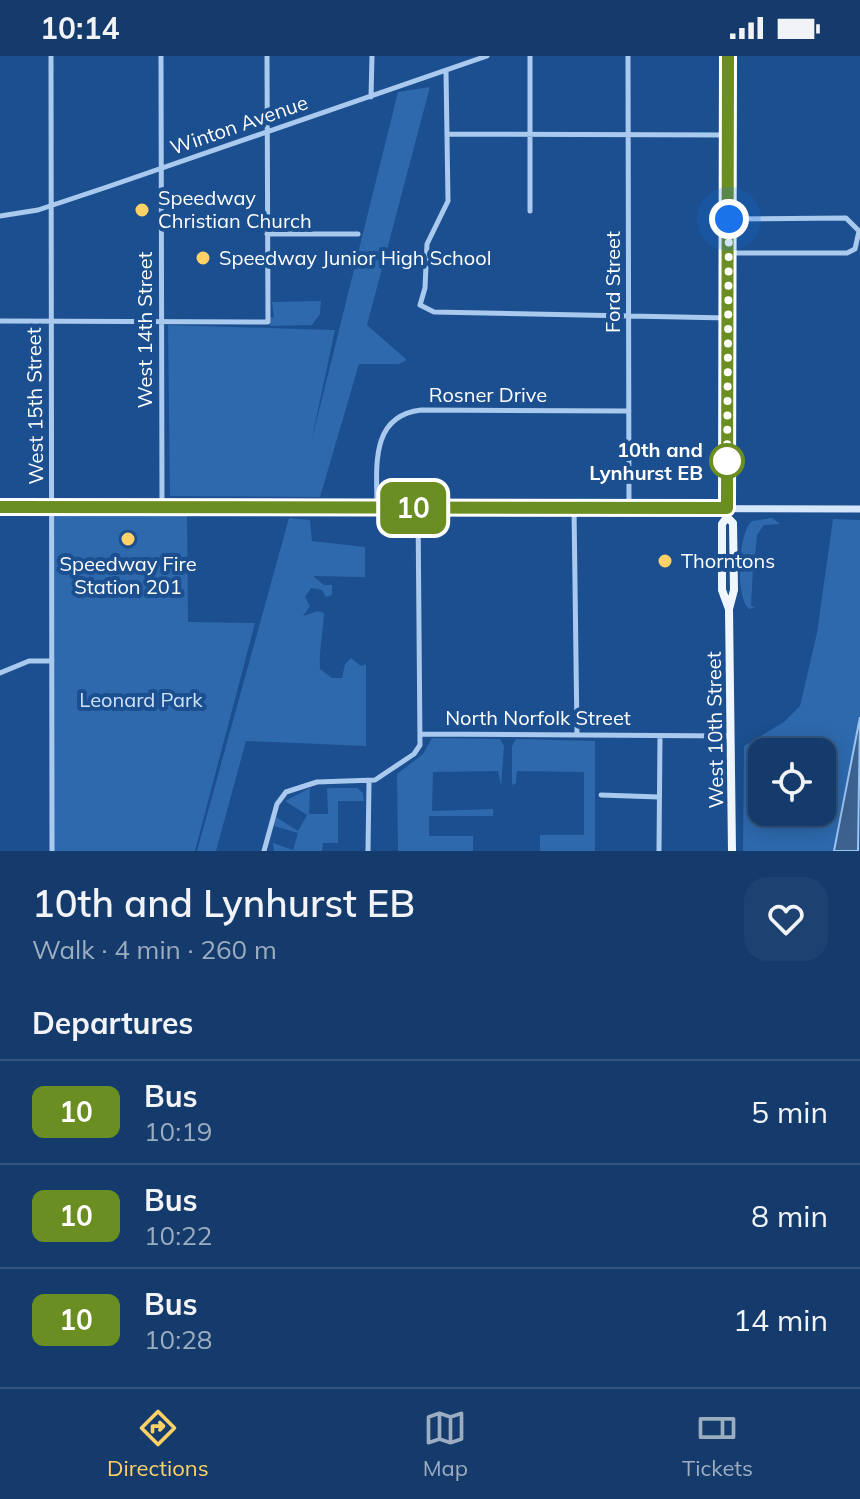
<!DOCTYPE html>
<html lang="en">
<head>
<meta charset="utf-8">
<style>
	body { margin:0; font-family:Mulish,sans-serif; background:#1d4271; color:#f1f3f6; height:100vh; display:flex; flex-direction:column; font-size:30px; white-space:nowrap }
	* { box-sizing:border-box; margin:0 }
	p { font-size:26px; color:#9dadc1 }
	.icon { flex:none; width:44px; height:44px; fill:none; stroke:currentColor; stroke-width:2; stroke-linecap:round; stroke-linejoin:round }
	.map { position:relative; height:795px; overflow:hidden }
	.sheet { display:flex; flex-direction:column; background:#143b6b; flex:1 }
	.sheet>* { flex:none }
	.badge { padding:0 16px; border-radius:12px; font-size:28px; line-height:52px }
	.tools { position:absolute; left:748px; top:682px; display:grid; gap:16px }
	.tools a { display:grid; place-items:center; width:88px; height:88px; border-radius:16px; background:#143b6b; box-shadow:0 4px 20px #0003,0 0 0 2px #33557e; font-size:40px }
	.you { position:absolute; width:40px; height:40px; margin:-20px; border:6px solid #fff; border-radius:50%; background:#1a73e8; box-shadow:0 0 0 12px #1a73e833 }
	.map>.badge { position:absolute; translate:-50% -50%; box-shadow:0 0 0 4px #fff }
	h2 { padding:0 32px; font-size:30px; line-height:72px }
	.round { display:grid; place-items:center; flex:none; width:84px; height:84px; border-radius:24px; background:#1d4271 }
	.summary { display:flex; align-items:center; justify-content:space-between; height:136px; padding:0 32px }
	h1 { font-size:38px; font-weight:600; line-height:60px }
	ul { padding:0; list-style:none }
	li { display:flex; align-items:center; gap:24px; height:104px; padding:0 32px; border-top:2px solid #33557e }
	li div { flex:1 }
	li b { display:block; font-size:30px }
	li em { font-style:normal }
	li .badge { min-width:88px; font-weight:700; text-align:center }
	.status { display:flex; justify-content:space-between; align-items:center; height:56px; padding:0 40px; background:#143b6b; direction:ltr }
	.status svg { height:22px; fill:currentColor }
	.tabs { display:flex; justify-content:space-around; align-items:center; height:112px; border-top:2px solid #33557e; background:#143b6b; font-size:22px; color:#9dadc1 }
	.tabs a { display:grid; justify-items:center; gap:4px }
	.tabs .on { color:#ffd166 }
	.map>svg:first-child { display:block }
	.green { fill:#2e69ad; fill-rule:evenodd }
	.water { fill:#3c6290; stroke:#9cc4f0; stroke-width:2 }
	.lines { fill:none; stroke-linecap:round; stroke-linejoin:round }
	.street { stroke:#a9c9ee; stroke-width:5 }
	.secondary { stroke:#d6e6fa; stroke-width:7 }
	.primary { stroke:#f0f6ff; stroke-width:8 }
	.line-casing { stroke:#fff; stroke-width:18 }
	.line { stroke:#6b8e23; stroke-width:12 }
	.walk { stroke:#fff; stroke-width:8; stroke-dasharray:0 14.4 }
	.poi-dot { fill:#ffd166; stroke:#1b4f8f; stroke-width:3 }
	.stop-dot { fill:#fff; stroke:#6b8e23; stroke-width:4 }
	.labels { text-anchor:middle; stroke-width:8; stroke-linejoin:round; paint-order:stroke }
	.street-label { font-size:20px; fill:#fff; stroke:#1b4f8f }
	.poi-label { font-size:20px; fill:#fff; stroke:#1b4f8f; text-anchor:start }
	.stop-label { font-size:20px; font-weight:bold; fill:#fff; stroke:#1b4f8f; text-anchor:end }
	.park-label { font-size:20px; fill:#cfe3fa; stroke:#1b4f8f }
</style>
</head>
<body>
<div class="status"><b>10:14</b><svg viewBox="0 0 49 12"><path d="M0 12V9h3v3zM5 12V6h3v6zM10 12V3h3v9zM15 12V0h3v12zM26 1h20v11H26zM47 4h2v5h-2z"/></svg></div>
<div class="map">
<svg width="860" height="795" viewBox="0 0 860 795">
	<rect width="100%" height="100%" fill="#1b4f8f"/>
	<!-- green -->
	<path class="green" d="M430 31 367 269 407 304 399 308H359L320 441 170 440 168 269 335 274 311 387 398 36Z
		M321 245 320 258 312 269 270 270 271 261 274 262 272 246Z
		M52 460H187L188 566 255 567 195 795H52Z
		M289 462 310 464 312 485 365 491V521L313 520 324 529H332V539L326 541 322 534 311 532 305 541 310 550 303 560 318 555 324 557C323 577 319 593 320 613L332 622H342L345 608 351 602 361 610 366 608V690L246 685 216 795H197Z
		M772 462 780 468 764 469 757 479 754 510 759 513 753 514 751 550 756 551 749 553C735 542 738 476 752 465Z
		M833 463 860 464V658L834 795H743L744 690 784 666 800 650 817 577ZM762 696H822V756H762Z
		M432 682 500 683 504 690 501 730 498 715 433 716 432 755 493 753V760H429V780H473V795H398L397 718 423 698Z
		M516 683 595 685V795H540V779H584V716L517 715 516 727 512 729V690Z
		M310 732 309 758H328L327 732H357L363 737 364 745H338V787H323L322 795H274L273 787 293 794 298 777 274 770 276 761 298 775 307 759 285 745Z"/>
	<!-- water -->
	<path class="water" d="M860 661 858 795H834Z"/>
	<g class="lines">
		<!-- street -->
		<path class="street" d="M51 0 52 795
			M161 0 162 451
			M628 0 629 453
			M446 15 448 145 427 188 425 232 420 249 434 256 728 262
			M371 41 372 0
			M447 78 728 79
			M530 155V0
			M0 160 38 154 107 131 487 0
			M729 163 846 162 859 175 855 193 847 197H729
			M267 178H358
			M0 265 268 266 267 0
			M377 451C377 413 369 360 421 354L629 355
			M574 452 577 678
			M0 617 29 605H51
			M421 678 731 680
			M601 739 659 741
			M264 795 277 748 286 736 317 726 375 724 414 698 420 689 418 452
			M368 795 369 726
			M659 795 660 680"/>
		<!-- secondary -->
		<path class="secondary" d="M0 451 860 453"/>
		<!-- primary -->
		<path class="primary" d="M728 0 727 461 722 468V534L729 553 732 795
			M727 461 733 467 734 534 729 553"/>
	</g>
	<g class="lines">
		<defs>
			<path id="line" d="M0 451 727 452 728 0"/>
		</defs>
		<!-- line casing -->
		<use href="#line" class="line-casing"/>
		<!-- line -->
		<use href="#line" class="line"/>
		<!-- walk -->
		<path class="walk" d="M727 405V411L729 163"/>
	</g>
	<!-- markers -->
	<g class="poi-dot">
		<circle cx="142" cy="154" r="8"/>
		<circle cx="203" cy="202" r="8"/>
		<circle cx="128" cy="483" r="8"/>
		<circle cx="665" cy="505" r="8"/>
	</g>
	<circle class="stop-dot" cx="727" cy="405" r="16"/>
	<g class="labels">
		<!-- street labels -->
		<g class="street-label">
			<text transform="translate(239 69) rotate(-19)" y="7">Winton Avenue</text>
			<text transform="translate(613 226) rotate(-90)" y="7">Ford Street</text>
			<text transform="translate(145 274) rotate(-90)" y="7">West 14th Street</text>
			<text x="488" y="346">Rosner Drive</text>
			<text transform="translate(35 350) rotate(-91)" y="7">West 15th Street</text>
			<text x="538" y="669">North Norfolk Street</text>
			<text transform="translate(715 674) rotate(-91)" y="7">West 10th Street</text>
		</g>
		<!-- poi labels -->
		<g class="poi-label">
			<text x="158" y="149">Speedway<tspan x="158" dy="23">Christian Church</tspan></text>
			<text x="219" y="209">Speedway Junior High School</text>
			<text x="681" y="512">Thorntons</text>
			<text x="128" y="515" text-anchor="middle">Speedway Fire<tspan x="128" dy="23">Station 201</tspan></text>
		</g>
		<!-- stop labels -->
		<g class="stop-label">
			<text x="703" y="401">10th and<tspan x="703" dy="23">Lynhurst EB</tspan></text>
		</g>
		<!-- park labels -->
		<g class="park-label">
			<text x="141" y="651">Leonard Park</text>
		</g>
	</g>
</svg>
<div class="tools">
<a><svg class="icon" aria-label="locate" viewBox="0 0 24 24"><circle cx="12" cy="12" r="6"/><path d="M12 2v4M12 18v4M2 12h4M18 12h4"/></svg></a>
</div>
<div class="you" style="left:729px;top:163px"></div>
<b class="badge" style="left:413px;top:452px;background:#6b8e23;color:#fff">10</b>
</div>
<section class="sheet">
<div class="summary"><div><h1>10th and Lynhurst EB</h1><p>Walk · 4 min · 260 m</p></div><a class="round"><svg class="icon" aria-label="heart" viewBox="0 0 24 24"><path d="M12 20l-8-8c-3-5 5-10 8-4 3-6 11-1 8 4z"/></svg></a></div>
<h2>Departures</h2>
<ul>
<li><span class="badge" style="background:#6b8e23;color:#fff">10</span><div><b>Bus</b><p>10:19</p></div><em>5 min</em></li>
<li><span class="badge" style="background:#6b8e23;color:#fff">10</span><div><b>Bus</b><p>10:22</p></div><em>8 min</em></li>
<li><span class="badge" style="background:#6b8e23;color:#fff">10</span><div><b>Bus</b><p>10:28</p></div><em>14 min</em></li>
</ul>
</section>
<nav class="tabs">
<a class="on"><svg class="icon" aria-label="directions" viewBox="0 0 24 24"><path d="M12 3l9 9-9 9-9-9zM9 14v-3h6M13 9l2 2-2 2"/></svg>Directions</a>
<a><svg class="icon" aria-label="map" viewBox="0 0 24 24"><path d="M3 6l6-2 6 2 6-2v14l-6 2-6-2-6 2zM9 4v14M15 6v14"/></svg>Map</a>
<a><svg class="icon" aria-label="tickets" viewBox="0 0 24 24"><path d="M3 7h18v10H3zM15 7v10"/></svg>Tickets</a>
</nav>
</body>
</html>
